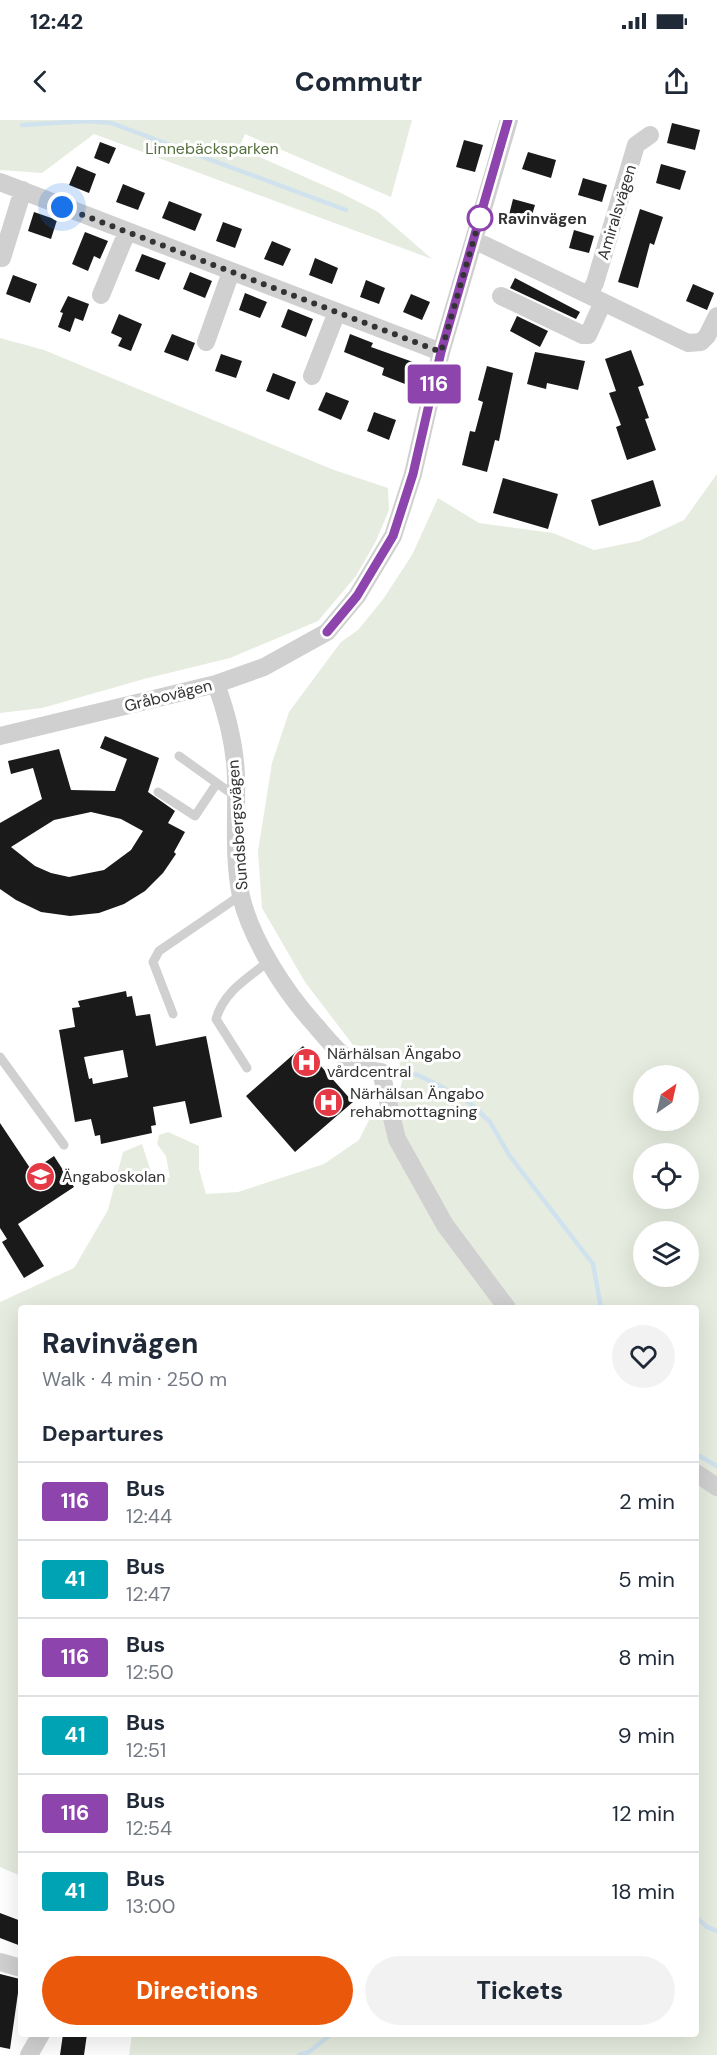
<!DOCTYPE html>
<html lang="en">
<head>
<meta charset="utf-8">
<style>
	body { margin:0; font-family:"DM Sans",sans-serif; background:#f2f2f3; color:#1f2937; height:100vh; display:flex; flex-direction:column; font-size:22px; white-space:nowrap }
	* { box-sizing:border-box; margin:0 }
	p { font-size:20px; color:#747a83 }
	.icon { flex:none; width:33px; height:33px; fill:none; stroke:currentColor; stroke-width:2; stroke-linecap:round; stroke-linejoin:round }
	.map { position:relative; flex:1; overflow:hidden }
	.sheet { position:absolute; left:18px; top:1185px; width:681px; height:732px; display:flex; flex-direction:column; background:#fff; border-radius:6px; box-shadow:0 6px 24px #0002 }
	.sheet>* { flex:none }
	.badge { padding:0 12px; border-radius:4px; font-size:21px; line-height:39px }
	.needle { width:39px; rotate:34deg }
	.buttons { position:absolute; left:633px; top:945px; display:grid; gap:12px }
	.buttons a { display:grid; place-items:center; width:66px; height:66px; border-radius:50%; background:#fff; box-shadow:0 6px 24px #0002; font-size:30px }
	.you { position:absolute; width:30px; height:30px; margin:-15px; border:4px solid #fff; border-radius:50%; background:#1a73e8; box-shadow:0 0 0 9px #1a73e833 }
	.map>.badge { position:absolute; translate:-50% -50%; box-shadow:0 0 0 3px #fff }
	h2 { padding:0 24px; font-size:22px; line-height:54px }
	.round { display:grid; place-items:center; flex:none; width:63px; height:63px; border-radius:32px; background:#f2f2f3 }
	.overview { display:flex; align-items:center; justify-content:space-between; height:102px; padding:0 24px }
	h1 { font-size:28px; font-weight:800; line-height:45px }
	.button { display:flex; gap:12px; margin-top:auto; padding:12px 24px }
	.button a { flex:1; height:69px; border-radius:36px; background:#ea580c; color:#fff; font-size:24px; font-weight:800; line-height:69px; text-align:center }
	.button a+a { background:#f2f2f3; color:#1f2937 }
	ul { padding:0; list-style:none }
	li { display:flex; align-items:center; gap:18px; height:78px; padding:0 24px; border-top:2px solid #e0e1e3 }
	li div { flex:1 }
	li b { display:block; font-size:22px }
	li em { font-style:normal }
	li .badge { min-width:66px; font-weight:700; text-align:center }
	.status { display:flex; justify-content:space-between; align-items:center; height:42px; padding:0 30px; background:#fff; direction:ltr }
	.status svg { height:16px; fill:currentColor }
	header { display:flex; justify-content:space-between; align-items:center; height:78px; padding:0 24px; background:#fff; font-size:27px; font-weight:800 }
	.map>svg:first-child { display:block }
	.green { fill:#e6ecdf; fill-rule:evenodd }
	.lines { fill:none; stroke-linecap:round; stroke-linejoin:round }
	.stream { stroke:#cfe2ee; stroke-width:4.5 }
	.building { fill:#1a1a1a; fill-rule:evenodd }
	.lane { stroke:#d0d0d0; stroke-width:9 }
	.street { stroke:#d0d0d0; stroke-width:18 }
	.line-casing { stroke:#fff; stroke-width:14 }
	.line { stroke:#8e44ad; stroke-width:9 }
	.walk { stroke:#333; stroke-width:6; stroke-dasharray:0 10.8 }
	.stop-dot { fill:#fff; stroke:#8e44ad; stroke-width:3 }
	.labels { text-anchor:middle; stroke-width:6; stroke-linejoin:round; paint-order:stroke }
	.park-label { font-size:16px; fill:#56703f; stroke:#fff }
	.street-label { font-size:16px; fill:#333; stroke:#fff }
	.stop-label { font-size:16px; font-weight:bold; fill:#333; stroke:#fff; text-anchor:start }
	.poi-label { font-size:16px; fill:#333; stroke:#fff; text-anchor:start }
</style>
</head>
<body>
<div class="status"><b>12:42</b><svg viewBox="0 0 49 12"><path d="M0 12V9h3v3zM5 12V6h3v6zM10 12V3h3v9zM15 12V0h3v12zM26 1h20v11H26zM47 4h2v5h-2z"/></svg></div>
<header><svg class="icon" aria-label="back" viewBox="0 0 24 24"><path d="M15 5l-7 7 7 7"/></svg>Commutr<svg class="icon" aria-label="share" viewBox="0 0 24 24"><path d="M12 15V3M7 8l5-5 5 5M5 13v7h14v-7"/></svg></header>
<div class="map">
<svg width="717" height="1935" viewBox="0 0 717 1935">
	<rect width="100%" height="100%" fill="#fff"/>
	<!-- green -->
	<path class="green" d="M0 0H412L391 77 245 14 239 28 341 73 378 92 432 139 94 14 42 53 0 50Z
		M0 218 44 230 334 350 388 368 389 390 376 421 356 456 318 501 230 538 144 559 42 588 0 593Z
		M717 354V1935H129L132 1914H696V1188H21V1756L0 1747V1182L74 1148 108 1090 123 1032 142 1024 152 1055 170 1058 166 1036 157 1024 159 1015 168 1012 199 1026V1049L206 1074 238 1072 324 1044 359 1020 371 996 397 980 403 958 399 940 385 929 353 925 305 862 262 788 258 731 272 643 289 592 341 522 358 510 384 478 412 435 438 378 479 403 553 413 594 430 639 421 684 400ZM644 956H688V1000H644ZM644 1034H688V1078H644ZM644 1112H688V1156H644Z"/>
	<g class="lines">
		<!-- stream -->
		<path class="stream" d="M22 5 87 1 111 3 346 90
			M400 954 418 955 438 965 469 982 490 1002 509 1035 593 1144 601 1188
			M696 1334 717 1346
			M696 1797 707 1807 717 1811
			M299 1935 309 1932 331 1914"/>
	</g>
	<!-- building -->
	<path class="building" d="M672 3 700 10 695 30 667 23Z
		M464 20 483 25 475 52 456 47Z
		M100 22 116 28 109 44 94 38Z
		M528 32 556 40 551 58 522 49Z
		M661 44 686 51 680 70 656 63Z
		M77 46 96 54 89 73 69 65Z
		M583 58 607 65 602 82 578 75Z
		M123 64 145 73 138 90 116 82Z
		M513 79 535 85 529 105 508 99Z
		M169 81 202 94 195 111 162 98Z
		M640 89 663 97 654 125 650 123 638 168 618 162Z
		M34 92 57 100 51 119 28 111Z
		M223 102 242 109 235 128 216 121Z
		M574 110 594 116 589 133 569 128Z
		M85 112 108 121 100 139 94 136 88 151 72 144Z
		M272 121 291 129 283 146 264 139Z
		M142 134 166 143 159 160 135 151Z
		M315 138 338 148 332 164 309 155Z
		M190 152 212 161 205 178 183 169Z
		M13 155 37 164 30 183 6 174Z
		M515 158 580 192 576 199 510 168Z
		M366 160 385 168 379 184 360 177Z
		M693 164 714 173 707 190 686 181Z
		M245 173 267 182 260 198 239 190Z
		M411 174 430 182 422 200 403 192Z
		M68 176 89 184 83 201 75 198 70 212 58 207 63 193 60 192Z
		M288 189 313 199 306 217 281 207Z
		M119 194 142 204 131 231 118 226 122 218 111 213Z
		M517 196 548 211 540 227 510 211Z
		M172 214 195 223 188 241 164 232Z
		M350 214 373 223 371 227 413 242 405 264 382 255 384 248 344 232Z
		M631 230 644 265 638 267 649 298 645 299 656 330 627 340 616 307 621 305 609 273 616 271 605 239Z
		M535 232 585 241 578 270 547 263 546 269 527 264Z
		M221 234 242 241 236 258 215 251Z
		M487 246 513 253 499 321 495 320 487 352 462 345 470 311 475 312 483 282 478 280Z
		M273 253 296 262 289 280 266 271Z
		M326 272 349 281 341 300 318 290Z
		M374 292 396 300 389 320 367 311Z
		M503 358 558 374 548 409 493 393Z
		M653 360 661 386 599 406 591 380Z
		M105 616 159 638 148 672 175 691 168 703 185 712 174 732 176 734 163 753 145 771 124 784 99 793 70 796 41 792 16 780 0 769V703L42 679 33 648 11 654 8 641 59 629 71 670 115 671 127 639 100 628ZM91 692 121 699 143 711 131 730 104 750 69 757 51 753 35 746 11 727 54 700Z
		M126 871 127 877 132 876 136 896 150 894 156 926 206 916 222 997 190 1004 185 981 153 987 156 1005 151 1006 152 1013 101 1024 100 1015 95 1016 91 999 75 1002 59 910 75 907 72 888 80 887 78 881ZM123 930 128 957 93 964 92 958 89 959 84 937Z
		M303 926 353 982 295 1032 246 976Z
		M0 1003 32 1051 54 1036 74 1067 18 1104 44 1146 24 1158 2 1122 7 1119 0 1108Z
		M0 1793 21 1801V1826L0 1818Z
		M0 1854 20 1859 10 1929 0 1927Z
		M63 1914H87L84 1935H60Z"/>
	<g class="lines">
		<!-- lane -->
		<path class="lane" d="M179 636 235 676
			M158 672 195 696 217 663
			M173 894 153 842 159 831 241 775
			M0 937 64 1025
			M247 948 216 899C224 871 248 858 269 841"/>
		<!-- street -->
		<path class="street" d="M0 62 441 232
			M474 120 688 223 701 222 707 216 717 196
			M2 138 23 70
			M589 174 595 163 636 25 650 15
			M101 175 127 112
			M501 176 583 215H588L603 182
			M206 222 231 152
			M312 256 337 192
			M216 564C227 594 235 624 236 657 237 696 233 737 241 776 251 820 286 873 316 906 335 928 351 950 381 952L397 1019 445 1105 507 1188
			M0 616 216 564 264 547 327 512 357 476 393 416 413 354 441 232 509 0
			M696 1353 717 1367
			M0 1842 21 1848
			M29 1935 41 1914"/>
	</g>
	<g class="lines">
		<defs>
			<path id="line" d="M327 512 357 476 393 416 413 354 441 232 508 0"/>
		</defs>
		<!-- line casing -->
		<use href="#line" class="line-casing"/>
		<!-- line -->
		<use href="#line" class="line"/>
		<!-- walk -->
		<path class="walk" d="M62 87 441 232 480 98"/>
	</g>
	<!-- icons -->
	<defs>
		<symbol id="hospital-disc" viewBox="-11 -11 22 22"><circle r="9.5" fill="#e63946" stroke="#fff"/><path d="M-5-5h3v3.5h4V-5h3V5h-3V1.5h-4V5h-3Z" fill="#fff"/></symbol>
		<symbol id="school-disc" viewBox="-11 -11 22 22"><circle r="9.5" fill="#e63946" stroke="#fff"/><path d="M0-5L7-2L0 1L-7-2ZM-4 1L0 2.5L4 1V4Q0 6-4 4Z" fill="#fff"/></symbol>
	</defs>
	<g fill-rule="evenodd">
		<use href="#hospital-disc" x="290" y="926" width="33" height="33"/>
		<use href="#hospital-disc" x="312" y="966" width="33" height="33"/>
		<use href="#school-disc" x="24" y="1040" width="33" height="33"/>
	</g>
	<!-- markers -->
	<circle class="stop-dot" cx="480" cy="98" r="12"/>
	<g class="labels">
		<!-- park labels -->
		<g class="park-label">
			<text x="212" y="34">Linnebäcksparken</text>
		</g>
		<!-- street labels -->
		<g class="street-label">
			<text transform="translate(616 92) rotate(-73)" y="6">Amiralsvägen</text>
			<text transform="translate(168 575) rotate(-14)" y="6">Gråbovägen</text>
			<text transform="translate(237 705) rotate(-94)" y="6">Sundsbergsvägen</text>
		</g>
		<!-- stop labels -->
		<g class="stop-label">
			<text x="498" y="104">Ravinvägen</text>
		</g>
		<!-- poi labels -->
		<g class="poi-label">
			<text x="327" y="939">Närhälsan Ängabo<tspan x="327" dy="18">vårdcentral</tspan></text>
			<text x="350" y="979">Närhälsan Ängabo<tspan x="350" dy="18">rehabmottagning</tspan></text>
			<text x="62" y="1062">Ängaboskolan</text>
		</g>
	</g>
</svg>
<div class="buttons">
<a><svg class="needle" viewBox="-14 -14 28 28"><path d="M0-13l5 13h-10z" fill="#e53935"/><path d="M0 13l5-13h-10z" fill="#747a83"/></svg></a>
<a><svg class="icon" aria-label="locate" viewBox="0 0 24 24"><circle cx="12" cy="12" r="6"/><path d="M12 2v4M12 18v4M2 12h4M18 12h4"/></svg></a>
<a><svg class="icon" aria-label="layers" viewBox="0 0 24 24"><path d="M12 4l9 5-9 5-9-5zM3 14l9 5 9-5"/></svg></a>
</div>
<div class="you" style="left:62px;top:87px"></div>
<b class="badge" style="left:434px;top:264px;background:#8e44ad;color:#fff">116</b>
<section class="sheet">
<div class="overview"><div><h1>Ravinvägen</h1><p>Walk · 4 min · 250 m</p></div><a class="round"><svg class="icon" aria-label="heart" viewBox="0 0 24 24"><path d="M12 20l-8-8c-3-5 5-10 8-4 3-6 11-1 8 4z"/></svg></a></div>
<h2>Departures</h2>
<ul>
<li><span class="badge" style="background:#8e44ad;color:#fff">116</span><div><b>Bus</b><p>12:44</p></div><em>2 min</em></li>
<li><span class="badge" style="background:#00a3b4;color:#fff">41</span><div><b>Bus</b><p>12:47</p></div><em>5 min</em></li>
<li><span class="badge" style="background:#8e44ad;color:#fff">116</span><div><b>Bus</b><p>12:50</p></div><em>8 min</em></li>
<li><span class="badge" style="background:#00a3b4;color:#fff">41</span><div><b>Bus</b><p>12:51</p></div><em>9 min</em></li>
<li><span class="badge" style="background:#8e44ad;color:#fff">116</span><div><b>Bus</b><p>12:54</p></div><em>12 min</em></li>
<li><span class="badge" style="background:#00a3b4;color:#fff">41</span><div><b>Bus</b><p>13:00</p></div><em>18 min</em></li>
</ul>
<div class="button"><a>Directions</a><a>Tickets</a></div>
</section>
</div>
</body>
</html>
